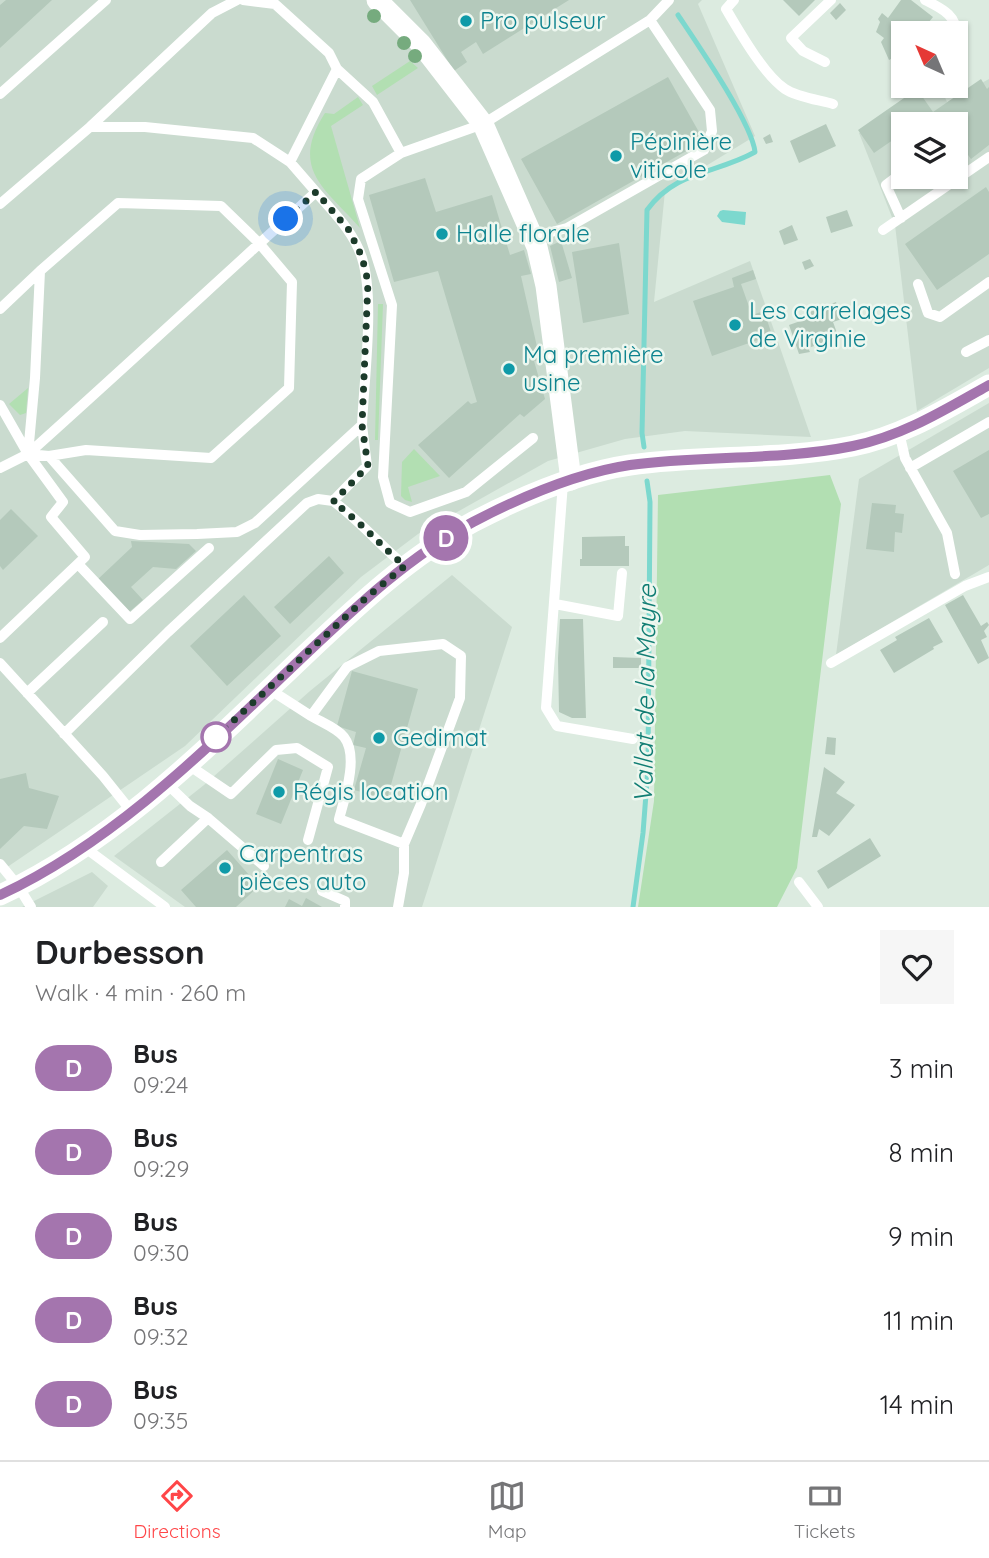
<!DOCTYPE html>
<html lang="en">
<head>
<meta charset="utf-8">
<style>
	body { margin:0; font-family:Quicksand,sans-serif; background:#f6f6f6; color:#202124; height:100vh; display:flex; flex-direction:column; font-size:26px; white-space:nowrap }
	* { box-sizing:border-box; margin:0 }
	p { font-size:23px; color:#757577 }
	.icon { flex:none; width:38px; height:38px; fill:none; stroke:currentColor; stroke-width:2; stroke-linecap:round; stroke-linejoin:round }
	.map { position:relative; height:907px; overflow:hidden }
	.sheet { display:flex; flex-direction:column; background:#fff; flex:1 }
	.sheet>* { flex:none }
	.badge { padding:0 14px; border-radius:23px; font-size:24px; line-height:46px }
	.needle { width:46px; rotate:316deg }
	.fabs { position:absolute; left:891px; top:21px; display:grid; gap:14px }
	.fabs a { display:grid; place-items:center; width:77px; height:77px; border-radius:0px; background:#fff; box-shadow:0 2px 5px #0004; font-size:35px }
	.you { position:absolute; width:35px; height:35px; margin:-18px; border:5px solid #fff; border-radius:50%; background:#1a73e8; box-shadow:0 0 0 10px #1a73e833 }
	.map>.badge { position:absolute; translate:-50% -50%; box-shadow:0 0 0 4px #fff }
	.round { display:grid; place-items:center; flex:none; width:74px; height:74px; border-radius:0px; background:#f6f6f6 }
	.headline { display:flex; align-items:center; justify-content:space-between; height:119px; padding:0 35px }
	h1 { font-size:33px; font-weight:800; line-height:52px }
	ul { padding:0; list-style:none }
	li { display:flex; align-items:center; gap:21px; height:84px; padding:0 35px }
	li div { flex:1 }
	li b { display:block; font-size:26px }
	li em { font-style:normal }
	li .badge { min-width:77px; font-weight:700; text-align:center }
	.dock { display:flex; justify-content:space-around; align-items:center; height:98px; border-top:2px solid #e0e0e0; background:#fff; font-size:19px; color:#757577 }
	.dock a { display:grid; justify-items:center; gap:4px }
	.dock .selected { color:#ff4648 }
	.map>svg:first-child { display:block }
	.built { fill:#cadbcf; fill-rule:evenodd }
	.green { fill:#b2dfb2 }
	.water { fill:#7cd8ce }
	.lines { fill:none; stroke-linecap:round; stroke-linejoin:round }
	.stream { stroke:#7cd8ce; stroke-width:5 }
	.building { fill:#b4c9bb }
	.service { stroke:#fff; stroke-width:10 }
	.minor { stroke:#fff; stroke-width:21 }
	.secondary { stroke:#fff; stroke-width:21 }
	.tree { fill:#76ab7e }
	.line-casing { stroke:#fff; stroke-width:16 }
	.line { stroke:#a475ae; stroke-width:10 }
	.walk { stroke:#1c3b2b; stroke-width:7; stroke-dasharray:0 12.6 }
	.culture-dot { fill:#0f9aa8; stroke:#edf7ef; stroke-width:2.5 }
	.stop-dot { fill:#fff; stroke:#a475ae; stroke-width:3.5 }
	.labels { text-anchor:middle; stroke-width:5; stroke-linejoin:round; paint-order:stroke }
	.culture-label { font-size:24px; fill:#0d838f; stroke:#edf7ef; text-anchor:start }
	.water-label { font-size:26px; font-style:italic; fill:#107d73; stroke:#edf7ef }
</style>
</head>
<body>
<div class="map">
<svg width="989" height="907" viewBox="0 0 989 907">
	<rect width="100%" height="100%" fill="#dcebe0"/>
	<!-- built -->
	<path class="built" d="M0 0H702L698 4 755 136 665 191 654 302 750 261 811 437 685 431 625 439 548 461 418 534 361 577 185 746 0 872Z
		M989 79V368L917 411 895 225 859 133 922 86H940L947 102ZM903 124H956V177H903Z
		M989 403V565L836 655 859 479Z
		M452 575 512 627 422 907H185L114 856 204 785 310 691Z
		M92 872 108 886 93 907H22Z"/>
	<!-- green -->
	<path class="green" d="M410 61 418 68 377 95 372 86Z
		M358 97 363 105 331 126 360 228C325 188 289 169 325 113L334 114Z
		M378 304H383L378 440H375Z
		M28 388 26 413 20 415 9 404Z
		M414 449 440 476 408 487 412 502 405 500 401 496 402 462Z
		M830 475 841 504 797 868 777 907H638L654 801 658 495Z"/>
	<!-- water -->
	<path class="water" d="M723 210 746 212 745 225 722 222 717 216 720 211Z"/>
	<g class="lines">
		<!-- stream -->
		<path class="stream" d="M644 447 642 433 647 210C676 170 716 174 755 152 752 123 696 42 678 15
			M633 907 643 833 648 768 650 502 647 481"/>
	</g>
	<!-- building -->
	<path class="building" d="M6 0H52L0 48V5Z
		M410 0H569L483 54 476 42 461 52 467 62 454 71Z
		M783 0H815L799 16Z
		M901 0H911L933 17 920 33H903V53L889 60 881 42 884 38 876 32 880 22 878 19 882 13 888 18Z
		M840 3 846 10 836 20 830 13Z
		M668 77 704 141 557 224 521 159Z
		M981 79 987 89 989 87V145L971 159 957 140 956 141V124H942L933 112Z
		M917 89 933 112 916 124H903V133L874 153 858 130Z
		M826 124 836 146 799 163 790 141Z
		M770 134 773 142 766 144 763 138Z
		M425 178 436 212 492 195 510 255 524 250 531 274 521 276 540 360 534 361 545 399 524 417 520 414 449 478 418 445 468 401 471 404 477 402 438 271 394 282 369 195Z
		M986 187 989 192V254L937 290 905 244Z
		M847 210 853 226 831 233 826 217Z
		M792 225 798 240 784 245 779 231Z
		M561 241 572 278 559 282 550 246Z
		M619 243 629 314 583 323 572 252Z
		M810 259 814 266 805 270 802 262Z
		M753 270 756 279 741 284 752 315 764 311 772 335 712 356 693 301 734 287 732 278Z
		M836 302 842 319 833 322 837 333 829 337 830 341 808 348 810 352 799 354 789 325 809 318 807 313Z
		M989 450V514L981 518 953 471Z
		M872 503 896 505 895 513 904 514 902 533 895 532 894 552 866 549Z
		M11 509 38 536 3 570 0 566V520Z
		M625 536V546H629V566H580V559H582V537Z
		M131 541 189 544 196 551 176 569 153 567 131 587 143 600 128 613 97 580 132 547Z
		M329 556 344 573 290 624 274 607Z
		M244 595 281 636 227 686 190 646Z
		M963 595 981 626 987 622 989 625 984 631 987 637 981 640 989 658 978 664 945 605Z
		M929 618 943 642 933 647 934 649 894 673 880 650 897 640 895 637Z
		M560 619H583L586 718H572L559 712 558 658Z
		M613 657 641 658V668H613Z
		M352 671 418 689 387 799 354 790 366 748 353 745 356 732 337 726Z
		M827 737 836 738 835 755 825 754Z
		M278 759 303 770 281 824 256 814Z
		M824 767 845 782 836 793 855 805 829 836 819 829 817 837H812Z
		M26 773 29 788 59 796 47 829 24 826 0 849V779Z
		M870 838 881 856 828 889 817 871Z
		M227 850 259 886 236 907H196L181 890Z
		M306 898 322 907H285L289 899 302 906Z"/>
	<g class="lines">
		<!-- service -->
		<path class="service" d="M243 0 275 4 329 53 337 69 290 162
			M734 0 726 9C739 31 764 75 785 89 797 97 819 100 833 104
			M925 0C943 9 958 16 956 37
			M825 62 803 51 791 38 831 0
			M337 69 373 102 401 153
			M0 94 106 0
			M90 127 212 13 237 0
			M0 204 90 127H145L253 138 290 162 316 192C220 279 125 367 28 454L49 456 86 450 211 458 289 388 292 282 259 243 221 206 118 203 40 271 35 378 28 454 0 468
			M901 218 886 185 903 172
			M883 230 989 157
			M532 237 567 228 704 150 712 131 710 110 650 20
			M918 284 928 313 940 317 989 282
			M0 309 40 271
			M966 352 989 340
			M0 405 28 454 63 502 51 517 85 557 0 638
			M899 432 905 458 947 533 955 574
			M533 438 466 492 410 512 390 503 383 477 392 305 358 199 361 179 401 153 483 124 650 20 669 0
			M49 456 115 531 140 535 197 534 237 532 255 523 362 425C364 379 375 299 362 258 354 232 333 212 316 192
			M910 468 989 422
			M563 483 546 708 557 726 633 739
			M333 501C359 520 380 545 405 566
			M78 564 130 619 209 548
			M555 604 618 616 622 573
			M0 663 103 776 131 811
			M831 663 965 586 989 577
			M269 689 311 716 347 667 379 651 443 644 461 656 460 698 421 804 404 844 339 819C345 797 359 756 344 737 337 728 321 722 311 716
			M27 693 103 622
			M64 734 168 632 307 503 318 499 333 501 367 466 362 425
			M187 764 231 794 276 750 297 748 328 767 308 840
			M208 818 264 866
			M84 847 165 907
			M161 862 208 818 190 806 165 782
			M0 864 18 886 31 907
			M799 882 818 907
			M322 891 345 901V907
			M398 907 404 873V844"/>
		<!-- minor -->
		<path class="minor" d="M377 0 421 44 483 124 537 247 546 286 571 480"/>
		<!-- secondary -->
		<path class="secondary" d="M0 895C118 840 213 742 306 654 358 605 410 556 473 522 521 497 576 473 630 465 704 454 779 461 853 446 903 436 946 409 989 385"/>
	</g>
	<!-- trees -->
	<g class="tree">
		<circle cx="374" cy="16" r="7"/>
		<circle cx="404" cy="43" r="7"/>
		<circle cx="415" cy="56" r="7"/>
	</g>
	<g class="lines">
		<defs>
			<path id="line" d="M0 895C118 840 213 742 306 654 358 605 410 556 473 522 521 497 576 473 630 465 704 455 779 461 853 446 903 436 946 409 989 385"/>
		</defs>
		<!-- line casing -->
		<use href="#line" class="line-casing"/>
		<!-- line -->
		<use href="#line" class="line"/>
		<!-- walk -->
		<path class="walk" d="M216 737 368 596 405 566C380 545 359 520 333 502L368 466 362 425 368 282 362 257 349 230 316 192 286 219"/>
	</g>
	<!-- markers -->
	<g class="culture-dot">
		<circle cx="466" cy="21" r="7"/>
		<circle cx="616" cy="156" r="7"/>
		<circle cx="442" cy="234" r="7"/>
		<circle cx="735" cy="325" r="7"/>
		<circle cx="509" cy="369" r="7"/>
		<circle cx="379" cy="738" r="7"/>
		<circle cx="279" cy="792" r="7"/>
		<circle cx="225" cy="868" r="7"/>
	</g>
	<circle class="stop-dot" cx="216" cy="737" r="14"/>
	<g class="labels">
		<!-- culture labels -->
		<g class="culture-label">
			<text x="480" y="29">Pro pulseur</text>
			<text x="630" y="150">Pépinière<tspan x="630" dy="28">viticole</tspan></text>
			<text x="456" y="242">Halle florale</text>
			<text x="749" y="319">Les carrelages<tspan x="749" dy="28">de Virginie</tspan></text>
			<text x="523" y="363">Ma première<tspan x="523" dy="28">usine</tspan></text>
			<text x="393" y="746">Gedimat</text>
			<text x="293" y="800">Régis location</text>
			<text x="239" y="862">Carpentras<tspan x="239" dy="28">pièces auto</tspan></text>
		</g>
		<!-- water labels -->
		<g class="water-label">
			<text transform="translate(645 694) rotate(-89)" y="9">Vallat de la Mayre</text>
		</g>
	</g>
</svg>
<div class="fabs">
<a><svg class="needle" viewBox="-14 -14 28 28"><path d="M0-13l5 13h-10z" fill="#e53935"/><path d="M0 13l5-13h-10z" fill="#757577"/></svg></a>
<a><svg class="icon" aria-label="layers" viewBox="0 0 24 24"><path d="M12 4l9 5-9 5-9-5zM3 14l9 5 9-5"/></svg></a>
</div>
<div class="you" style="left:286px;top:219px"></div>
<b class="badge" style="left:446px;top:538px;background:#a475ae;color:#fff">D</b>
</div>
<section class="sheet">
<div class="headline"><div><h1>Durbesson</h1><p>Walk · 4 min · 260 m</p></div><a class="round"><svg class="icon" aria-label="heart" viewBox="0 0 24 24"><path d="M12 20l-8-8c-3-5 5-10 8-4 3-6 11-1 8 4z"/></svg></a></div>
<ul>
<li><span class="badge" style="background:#a475ae;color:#fff">D</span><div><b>Bus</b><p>09:24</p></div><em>3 min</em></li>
<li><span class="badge" style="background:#a475ae;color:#fff">D</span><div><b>Bus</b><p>09:29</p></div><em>8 min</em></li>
<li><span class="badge" style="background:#a475ae;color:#fff">D</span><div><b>Bus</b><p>09:30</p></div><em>9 min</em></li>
<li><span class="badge" style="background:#a475ae;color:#fff">D</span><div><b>Bus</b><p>09:32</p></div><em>11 min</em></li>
<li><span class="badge" style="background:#a475ae;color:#fff">D</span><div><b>Bus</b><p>09:35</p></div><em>14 min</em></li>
</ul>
</section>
<nav class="dock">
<a class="selected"><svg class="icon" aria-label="directions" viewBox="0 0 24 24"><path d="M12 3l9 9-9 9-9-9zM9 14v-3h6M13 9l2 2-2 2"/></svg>Directions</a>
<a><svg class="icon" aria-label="map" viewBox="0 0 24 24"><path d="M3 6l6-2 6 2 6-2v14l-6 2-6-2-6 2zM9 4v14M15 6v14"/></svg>Map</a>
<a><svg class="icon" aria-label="tickets" viewBox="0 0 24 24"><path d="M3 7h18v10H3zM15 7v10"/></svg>Tickets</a>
</nav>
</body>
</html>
